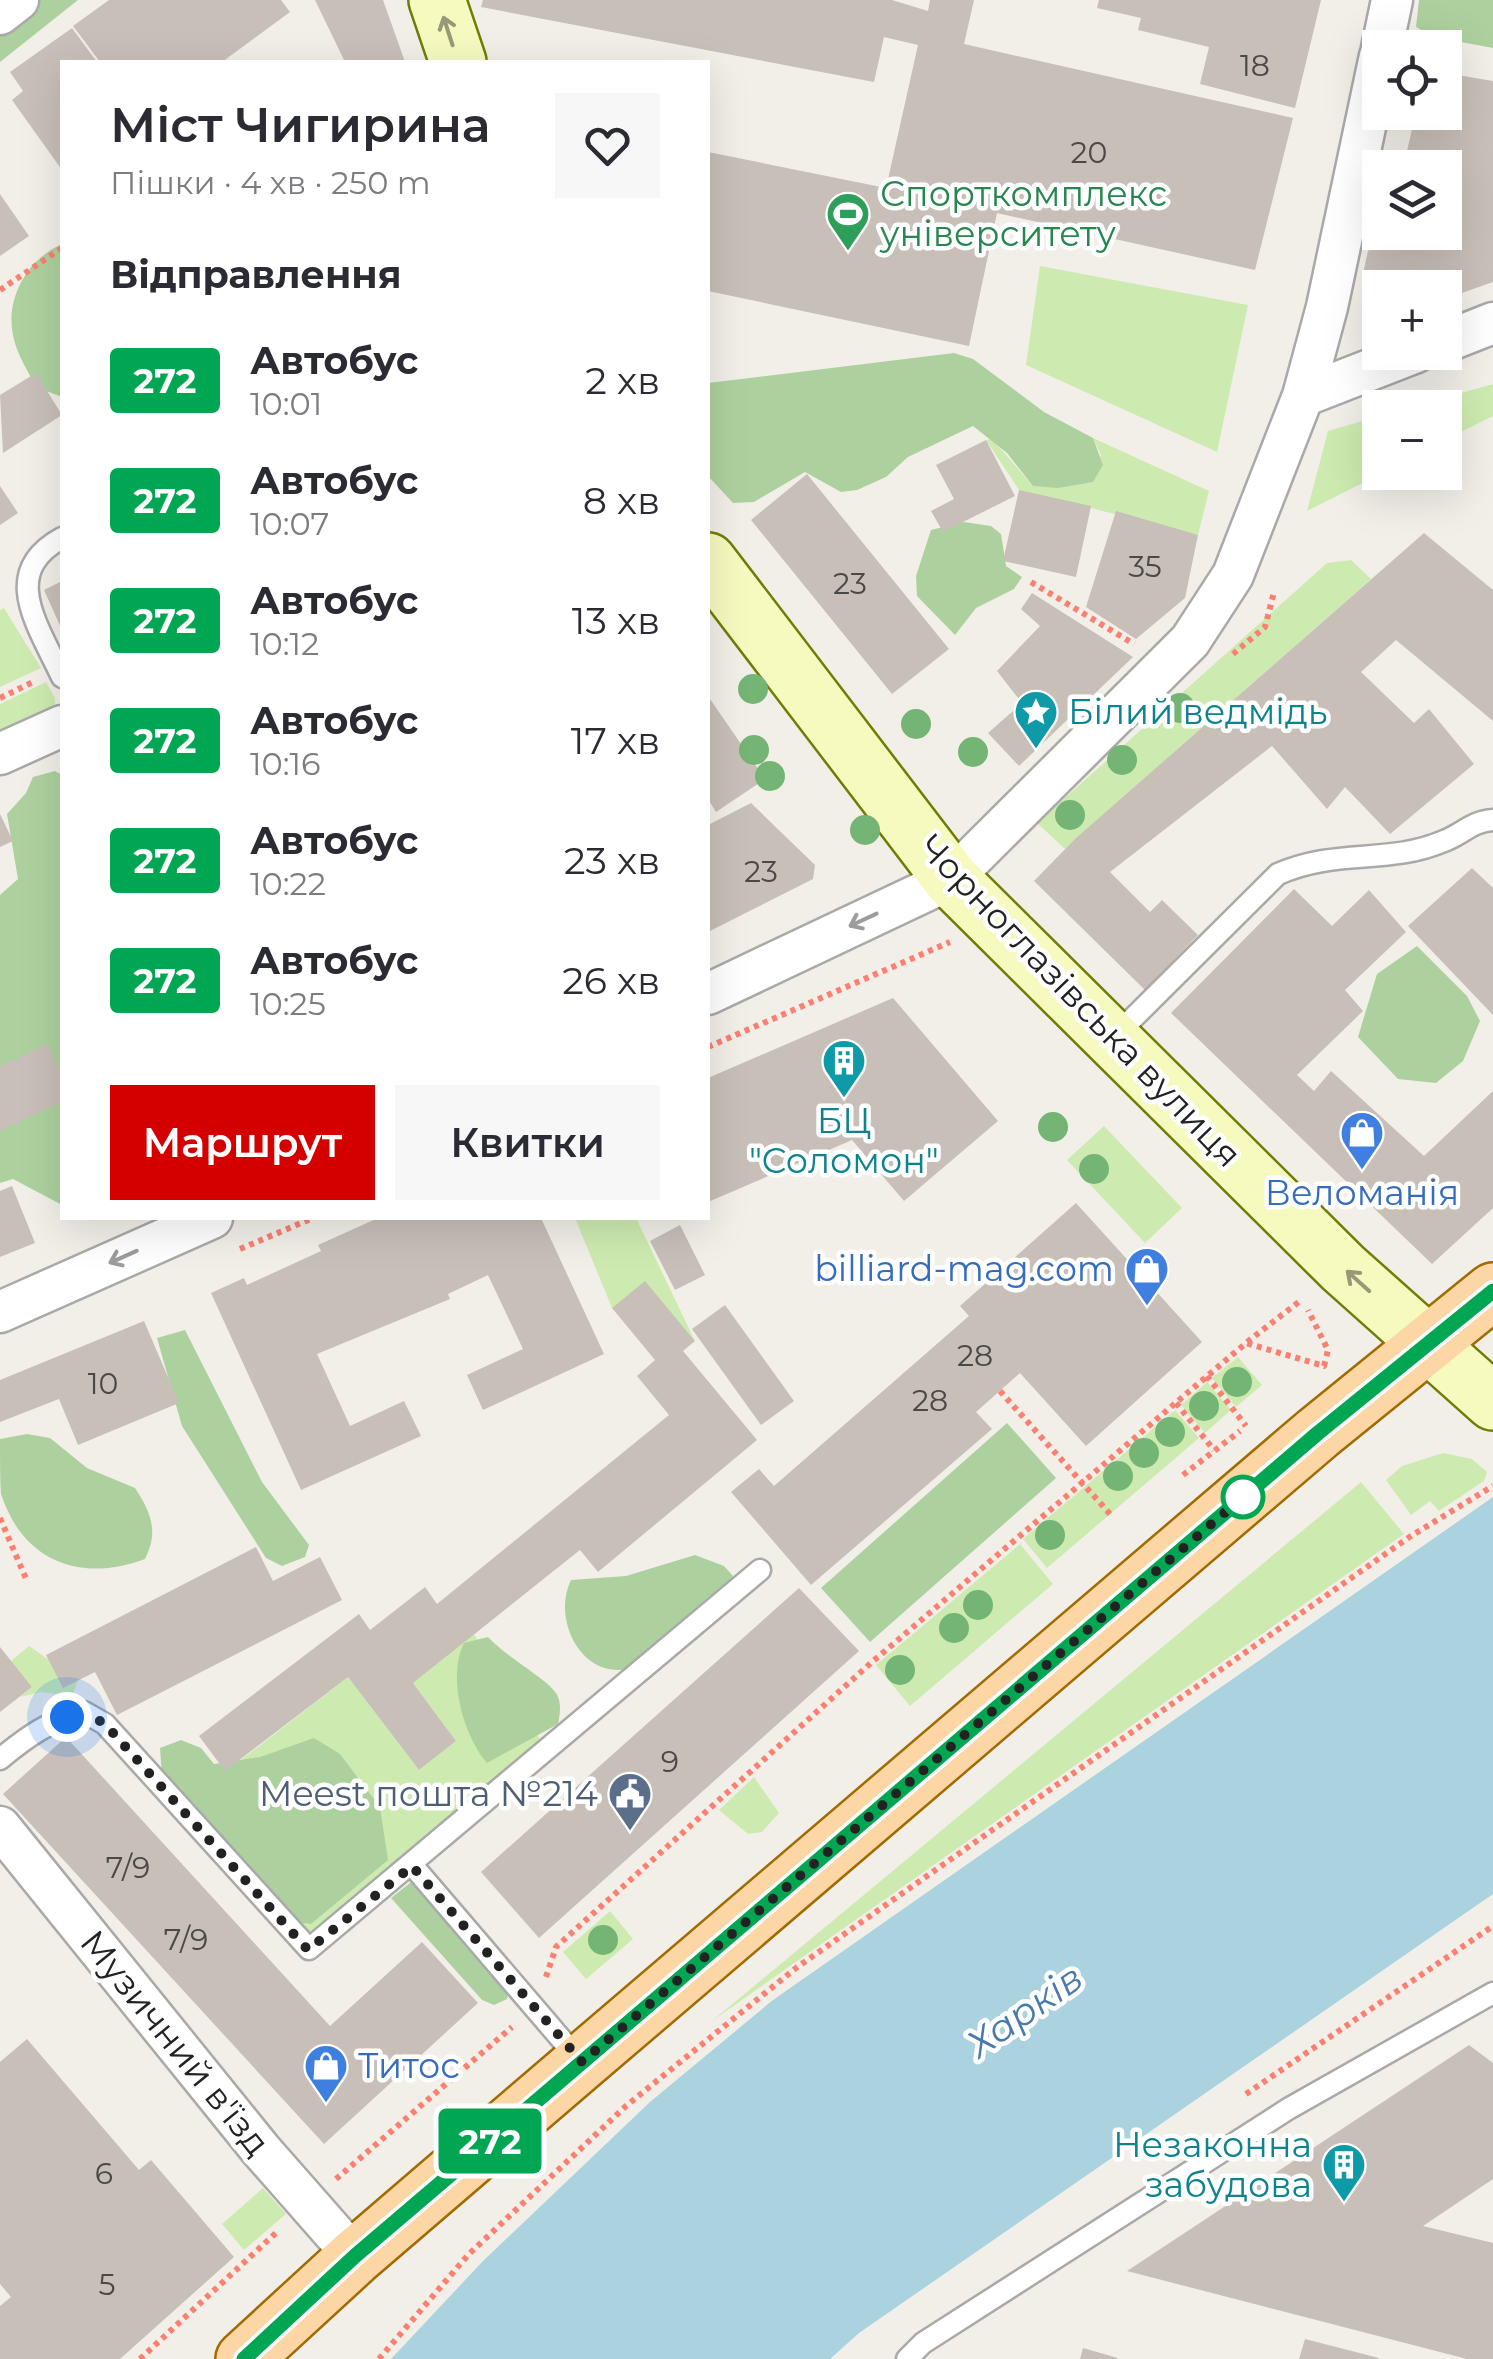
<!DOCTYPE html>
<html lang="uk">
<head>
<meta charset="utf-8">
<style>
	body { margin:0; font-family:Montserrat,sans-serif; background:#f7f7f7; color:#2b2b33; height:100vh; display:flex; flex-direction:column; font-size:38px; white-space:nowrap }
	* { box-sizing:border-box; margin:0 }
	p { font-size:32px; color:#7c7c81 }
	.icon { flex:none; width:55px; height:55px; fill:none; stroke:currentColor; stroke-width:2; stroke-linecap:round; stroke-linejoin:round }
	.map { position:relative; flex:1; overflow:hidden }
	.side { position:absolute; left:60px; top:60px; width:650px; height:1160px; display:flex; flex-direction:column; background:#fff; border-radius:0px; box-shadow:0 10px 40px #0002 }
	.side>* { flex:none }
	.badge { padding:0 20px; border-radius:8px; font-size:35px; line-height:65px }
	.tools { position:absolute; left:1362px; top:30px; display:grid; gap:20px }
	.tools a { display:grid; place-items:center; width:100px; height:100px; border-radius:0px; background:#fff; box-shadow:0 10px 40px #0002; font-size:50px }
	.you { position:absolute; width:50px; height:50px; margin:-25px; border:8px solid #fff; border-radius:50%; background:#1a73e8; box-shadow:0 0 0 15px #1a73e833 }
	.map>.badge { position:absolute; translate:-50% -50%; box-shadow:0 0 0 5px #fff }
	h2 { padding:0 50px; font-size:38px; line-height:90px }
	.round { display:grid; place-items:center; flex:none; width:105px; height:105px; border-radius:0px; background:#f7f7f7 }
	.head { display:flex; align-items:center; justify-content:space-between; height:170px; padding:0 50px }
	h1 { font-size:48px; font-weight:600; line-height:75px }
	.cta { display:flex; gap:20px; margin-top:auto; padding:20px 50px }
	.cta a { flex:1; height:115px; border-radius:0px; background:#d40000; color:#fff; font-size:40px; font-weight:600; line-height:115px; text-align:center }
	.cta a+a { background:#f7f7f7; color:#2b2b33 }
	ul { padding:0; list-style:none }
	li { display:flex; align-items:center; gap:30px; height:120px; padding:0 50px }
	li div { flex:1 }
	li b { display:block; font-size:38px }
	li em { font-style:normal }
	li .badge { min-width:110px; font-weight:700; text-align:center }
	.map>svg:first-child { display:block }
	.grass { fill:#cdebb0 }
	.forest { fill:#add19e }
	.water { fill:#aad3df }
	.building { fill:#c7bfb8 }
	.lines { fill:none; stroke-linecap:round; stroke-linejoin:round }
	.lane-casing { stroke:#a9a9a9; stroke-width:25 }
	.street-casing { stroke:#a9a9a9; stroke-width:45 }
	.secondary-casing { stroke:#707d05; stroke-width:60 }
	.primary-casing { stroke:#a06b00; stroke-width:60 }
	.path { stroke:#fa8072; stroke-width:6; stroke-dasharray:5 5; stroke-linecap:butt }
	.lane { stroke:#fff; stroke-width:20 }
	.street { stroke:#fff; stroke-width:40 }
	.secondary { stroke:#f7fabf; stroke-width:55 }
	.primary { stroke:#fcd6a4; stroke-width:55 }
	.tree { fill:#74b475 }
	.oneway { stroke:#979978 }
	.oneway2 { stroke:#9c9c9c }
	.line-casing { stroke:#fff; stroke-width:22 }
	.line { stroke:#00a651; stroke-width:15 }
	.walk { stroke:#222; stroke-width:10; stroke-dasharray:0 18 }
	.stop-dot { fill:#fff; stroke:#00a651; stroke-width:5 }
	.labels { text-anchor:middle; stroke-width:9; stroke-linejoin:round; paint-order:stroke }
	.number-label { font-size:30px; fill:#4b4948 }
	.leisure-label { font-size:35px; fill:#27864d; stroke:#fff; text-anchor:start }
	.culture-label { font-size:35px; fill:#0d838f; stroke:#fff; text-anchor:start }
	.street-label { font-size:35px; fill:#222; stroke:#fff }
	.shop-label { font-size:35px; fill:#366cbe; stroke:#fff }
	.service-label { font-size:35px; fill:#4e5e75; stroke:#fff; text-anchor:end }
	.water-label { font-size:38px; font-style:italic; fill:#4a7aab; stroke:#fff }
</style>
</head>
<body>
<div class="map">
<svg width="1493" height="2359" viewBox="0 0 1493 2359">
	<rect width="100%" height="100%" fill="#f2efe9"/>
	<!-- grass -->
	<path class="grass" d="M1040 266 1248 305 1217 452 1026 365Z
		M1493 384V416L1445 440V408L1411 407Z
		M1380 416 1382 473 1307 511 1328 431Z
		M1093 438 1209 491 1198 535 1019 490 986 440 992 439 1033 486 1093 482 1101 455Z
		M1351 560 1371 579 1065 849 1037 823 1327 563Z
		M4 608 41 668 0 687V610Z
		M46 682 55 698V715L0 739V704Z
		M1104 1126 1182 1208 1145 1243 1067 1160Z
		M575 1218H636L695 1341 645 1282 612 1308Z
		M1238 1357 1262 1385 1236 1407 1212 1378Z
		M1207 1382 1231 1410 1205 1433 1181 1405Z
		M1175 1410 1199 1438 1047 1568 1023 1539Z
		M1443 1453 1472 1459 1487 1472 1484 1481 1439 1511 1430 1501 1411 1515 1386 1480 1402 1466Z
		M1361 1482 1404 1534 712 2021Z
		M1020 1544 1053 1584 910 1706 876 1665Z
		M474 1634 542 1742 310 1935 192 1798 348 1677 419 1770 456 1741 413 1683Z
		M29 1646 78 1680 72 1696 41 1692 20 1697 32 1687 11 1661Z
		M754 1777 779 1813 762 1832 748 1834 719 1810Z
		M610 1911 633 1939 586 1979 563 1952Z
		M263 2188 286 2214 244 2250 222 2224Z"/>
	<!-- forest -->
	<path class="forest" d="M26 0H78L0 62V20Z
		M1419 0H1493V48L1434 37 1416 27Z
		M62 244V397L36 387C28 371 16 353 13 335 5 297 29 258 62 244Z
		M954 353 973 359 1044 412 1093 438 1103 465 1093 482 1058 488 1033 486 1007 453 973 426 908 457 886 477 857 490 841 492 805 472 754 502 733 503 708 476V383Z
		M964 522 991 526 1001 534 1006 566 1022 577 1014 589 976 608 955 635 917 596 916 576 931 530Z
		M55 771 62 775V1205L13 1179 0 1183V895L18 879 7 814 26 793 33 777Z
		M1417 946 1467 996 1480 1021 1463 1061 1436 1083 1398 1079 1358 1037 1377 974Z
		M185 1330 262 1482 309 1545 305 1557 282 1566 266 1558 182 1426 157 1338Z
		M1007 1423 1056 1478 870 1642 821 1588Z
		M27 1434 50 1438 87 1468 135 1488C151 1512 159 1532 145 1559 81 1583 23 1562 1 1494 0 1478 0 1455 0 1439Z
		M695 1555 724 1566 733 1576 724 1591 631 1668C583 1682 551 1620 571 1580L626 1576Z
		M488 1637C505 1656 547 1679 556 1693 562 1702 560 1714 558 1724L487 1763C463 1735 447 1677 464 1643Z
		M314 1738 340 1754 380 1807 388 1860 311 1924 290 1921 162 1777 160 1748 181 1740 201 1748 214 1764 260 1757Z
		M415 1879 509 1989 507 1999 494 2005 482 2000 391 1898Z"/>
	<!-- water -->
	<path class="water" d="M1493 1497V1894L859 2333 830 2359H391L483 2261 650 2102 773 2000Z"/>
	<!-- building -->
	<path class="building" d="M109 0H281L290 12 222 62H100L73 26Z
		M315 0H383L405 62H345Z
		M483 0H892L928 11 930 0H974L964 44 1293 118 1255 270 997 213 969 346 708 291V152L886 188 918 45 884 37 874 82 481 7Z
		M1099 0H1321L1295 108 1200 84 1209 47 1138 30 1141 18 1097 8Z
		M72 28 97 62H62V170L12 100 23 91 10 72Z
		M1445 73 1493 81V282L1445 299V288H1380V295L1363 274 1368 251 1375 243 1387 232H1445V168H1403L1416 112H1445Z
		M0 194 29 236 0 256Z
		M36 373 62 415 3 453 0 395Z
		M986 440 1015 496 943 532 931 511 954 499 936 465Z
		M807 474 949 649 892 694 751 520Z
		M0 486 18 513 0 525Z
		M1019 490 1091 506 1076 577 1003 561Z
		M1116 511 1198 535 1185 598 1136 639 1086 607Z
		M1424 533 1493 590V721L1396 640 1361 672 1414 723 1429 709 1474 764 1390 834 1345 787 1327 809 1272 746 1110 872 1150 912 1162 900 1198 935 1145 990 1034 881 1075 839Z
		M62 581V630L44 590Z
		M1032 593 1133 657 1019 766 988 733 1022 703 997 671 1040 626 1021 609Z
		M708 696 765 779 716 812 708 799Z
		M751 803 815 865 813 879 708 932V825Z
		M0 814 13 841 0 847Z
		M1472 868 1493 888V1015L1408 926Z
		M1294 889 1332 926 1369 890 1406 932 1345 990 1363 1011 1297 1075 1314 1091 1331 1071 1424 1156 1493 1091V1208L1432 1264 1171 1013Z
		M893 998 998 1121 904 1201 852 1140 708 1202V1078Z
		M48 1044 62 1075V1102L0 1131V1066Z
		M12 1186 35 1243 0 1257V1191Z
		M1076 1203 1202 1342 1086 1446 1020 1373 976 1412 992 1429 811 1585 731 1492 759 1469 774 1486 969 1316 960 1306Z
		M378 1218H541L604 1354 483 1410 467 1375 523 1349 488 1275 448 1294 450 1299 317 1354 350 1426 404 1401 421 1436 301 1490 211 1293 244 1278 247 1285 321 1251 318 1245Z
		M680 1225 705 1275 675 1290 650 1241Z
		M645 1281 695 1341 683 1351 757 1440 598 1572 580 1550 413 1683 456 1741 419 1770 348 1677 225 1771 199 1736 359 1614 370 1630 425 1587 437 1604 669 1415 637 1376 655 1360 612 1308Z
		M725 1305 794 1401 761 1425 692 1329Z
		M144 1321 179 1403 78 1445 59 1399 0 1422V1380Z
		M256 1547 273 1581 320 1557 342 1600 117 1715 95 1672 63 1688 46 1655Z
		M799 1588 859 1651 539 1938 481 1872Z
		M0 1647 32 1687 0 1712Z
		M66 1737 330 2026 422 1942 478 2003 324 2144 3 1794Z
		M27 2039 139 2170 151 2160 234 2257 120 2359H0V2306L11 2297 0 2284V2062Z
		M1469 2045 1493 2063V2179L1423 2226 1493 2243V2359H1467L1127 2271Z
		M1305 2339 1379 2358 1378 2359H1299Z
		M1083 2348 1118 2358 1117 2359H1080Z"/>
	<g class="lines">
		<defs>
			<path id="lane" d="M62 538C0 572 36 622 62 677
				M1113 1038 1278 874C1337 848 1388 865 1444 841 1463 834 1472 821 1493 820
				M0 1759C28 1736 49 1721 84 1712L105 1724 309 1949 760 1570
				M413 1866 580 2061
				M907 2359 923 2343 1288 2109 1493 1993"/>
			<path id="street" d="M0 14 18 0
				M1382 48 1392 0
				M1445 342 1493 323
				M1303 396 1416 352
				M0 754 62 726
				M708 994 951 879 1190 641 1233 575 1303 396 1327 307 1380 56
				M0 1312 212 1218
				M0 1827 261 2150 355 2257"/>
			<path id="secondary" d="M437 0 458 62
				M708 561 951 879 1343 1268 1493 1402"/>
			<path id="primary" d="M244 2359 355 2257 582 2062 1318 1433 1493 1291"/>
		</defs>
		<!-- lane casing -->
		<use href="#lane" class="lane-casing"/>
		<!-- street casing -->
		<use href="#street" class="street-casing"/>
		<!-- secondary casing -->
		<use href="#secondary" class="secondary-casing"/>
		<!-- primary casing -->
		<use href="#primary" class="primary-casing"/>
		<!-- path -->
		<path class="path" d="M0 290 62 248
			M1031 582 1134 644
			M1233 654 1265 627 1274 592
			M0 698 35 681
			M708 1047 950 942
			M240 1249 313 1218
			M1247 1342 1300 1301
			M1207 1376 1246 1426
			M1000 1391 1110 1514
			M1176 1403 1214 1450
			M1183 1475 1240 1431
			M0 1518 27 1581
			M546 1977 556 1947 872 1662 1246 1343 1324 1366 1328 1350 1308 1310
			M1246 2094 1493 1926
			M336 2179 512 2027
			M140 2359 278 2231
			M379 2359 468 2255 626 2106 796 1968 1411 1536 1493 1486"/>
		<!-- lane -->
		<use href="#lane" class="lane"/>
		<!-- street -->
		<use href="#street" class="street"/>
		<!-- secondary -->
		<use href="#secondary" class="secondary"/>
		<!-- primary -->
		<use href="#primary" class="primary"/>
	</g>
	<!-- trees -->
	<g class="tree">
		<circle cx="753" cy="689" r="15"/>
		<circle cx="1180" cy="708" r="15"/>
		<circle cx="916" cy="724" r="15"/>
		<circle cx="754" cy="750" r="15"/>
		<circle cx="973" cy="752" r="15"/>
		<circle cx="1122" cy="760" r="15"/>
		<circle cx="770" cy="776" r="15"/>
		<circle cx="1070" cy="815" r="15"/>
		<circle cx="865" cy="830" r="15"/>
		<circle cx="1053" cy="1127" r="15"/>
		<circle cx="1094" cy="1169" r="15"/>
		<circle cx="1237" cy="1382" r="15"/>
		<circle cx="1204" cy="1406" r="15"/>
		<circle cx="1170" cy="1432" r="15"/>
		<circle cx="1144" cy="1453" r="15"/>
		<circle cx="1118" cy="1476" r="15"/>
		<circle cx="1050" cy="1535" r="15"/>
		<circle cx="978" cy="1605" r="15"/>
		<circle cx="954" cy="1628" r="15"/>
		<circle cx="900" cy="1670" r="15"/>
		<circle cx="603" cy="1940" r="15"/>
	</g>
	<!-- one-way arrows -->
	<defs><path id="oneway-shaft" d="M-6 0H5M1.5-3L5.5 0L1.5 3" fill="none" stroke-width="1.6" stroke-linecap="round" stroke-linejoin="round" transform="scale(2.5)"/></defs>
	<g class="oneway">
		<use href="#oneway-shaft" transform="translate(448 31) rotate(-108)"/>
		<use href="#oneway-shaft" transform="translate(1358 1281) rotate(-138)"/>
	</g>
	<g class="oneway2">
		<use href="#oneway-shaft" transform="translate(863 920) rotate(155)"/>
		<use href="#oneway-shaft" transform="translate(123 1257) rotate(156)"/>
	</g>
	<g class="lines">
		<defs>
			<path id="line" d="M244 2359 355 2256 525 2111 1318 1433 1493 1291"/>
		</defs>
		<!-- line casing -->
		<use href="#line" class="line-casing"/>
		<!-- line -->
		<use href="#line" class="line"/>
		<!-- walk -->
		<path class="walk" d="M67 1717 84 1712 105 1724 308 1950 412 1866 582 2062 1243 1497"/>
	</g>
	<!-- icons -->
	<defs>
		<symbol id="stadium-pin" viewBox="-11 -11 22 30"><path d="M0 17L-7.5 6A9.5 9.5 0 1 1 7.5 6Z" fill="#2e9e5b" stroke="#fff"/><path d="M0-5a6.5 5 0 1 0 0 10a6.5 5 0 1 0 0-10ZM-3.5-1.8h7v3.6h-7Z" fill="#fff"/></symbol>
		<symbol id="sight-pin" viewBox="-11 -11 22 30"><path d="M0 17L-7.5 6A9.5 9.5 0 1 1 7.5 6Z" fill="#0f9aa8" stroke="#fff"/><path d="M0-6L1.8-2.2L6-1.7L2.9 1.2L3.7 5.4L0 3.3L-3.7 5.4L-2.9 1.2L-6-1.7L-1.8-2.2Z" fill="#fff"/></symbol>
		<symbol id="building-pin" viewBox="-11 -11 22 30"><path d="M0 17L-7.5 6A9.5 9.5 0 1 1 7.5 6Z" fill="#0f9aa8" stroke="#fff"/><path d="M-4-6H4V6H1V3H-1V6H-4ZM-2.5-4.3h1.7v1.8h-1.7ZM.8-4.3h1.7v1.8H.8ZM-2.5-1h1.7V.8h-1.7ZM.8-1h1.7V.8H.8Z" fill="#fff"/></symbol>
		<symbol id="shop-pin" viewBox="-11 -11 22 30"><path d="M0 17L-7.5 6A9.5 9.5 0 1 1 7.5 6Z" fill="#3f7fe0" stroke="#fff"/><path d="M-5-2.5h2.3a2.7 3.5 0 0 1 5.4 0H5L5.5 6h-11ZM-1.5-2.5h3a1.5 2.3 0 0 0-3 0Z" fill="#fff"/></symbol>
		<symbol id="civic-pin" viewBox="-11 -11 22 30"><path d="M0 17L-7.5 6A9.5 9.5 0 1 1 7.5 6Z" fill="#5c6f8a" stroke="#fff"/><path d="M-.6-6.5H3V-4.5H.6V-3L4-1V1h2V6H-6V1h2V-1L-.6-3ZM-1.2 2.5V6h2.4V2.5Z" fill="#fff"/></symbol>
	</defs>
	<g fill-rule="evenodd">
		<use href="#stadium-pin" x="823" y="189" width="50" height="68"/>
		<use href="#sight-pin" x="1011" y="687" width="50" height="68"/>
		<use href="#building-pin" x="819" y="1036" width="50" height="68"/>
		<use href="#shop-pin" x="1337" y="1108" width="50" height="68"/>
		<use href="#shop-pin" x="1122" y="1244" width="50" height="68"/>
		<use href="#civic-pin" x="605" y="1769" width="50" height="68"/>
		<use href="#shop-pin" x="301" y="2041" width="50" height="68"/>
		<use href="#building-pin" x="1319" y="2140" width="50" height="68"/>
	</g>
	<!-- markers -->
	<circle class="stop-dot" cx="1243" cy="1497" r="20"/>
	<g class="labels">
		<!-- number labels -->
		<g class="number-label">
			<text x="1255" y="76">18</text>
			<text x="1089" y="163">20</text>
			<text x="1145" y="577">35</text>
			<text x="850" y="594">23</text>
			<text x="761" y="882">23</text>
			<text x="975" y="1366">28</text>
			<text x="103" y="1394">10</text>
			<text x="930" y="1411">28</text>
			<text x="670" y="1772">9</text>
			<text x="128" y="1878">7/9</text>
			<text x="186" y="1950">7/9</text>
			<text x="104" y="2184">6</text>
			<text x="107" y="2295">5</text>
		</g>
		<!-- leisure labels -->
		<g class="leisure-label">
			<text x="880" y="206">Спорткомплекс<tspan x="880" dy="40">університету</tspan></text>
		</g>
		<!-- culture labels -->
		<g class="culture-label">
			<text x="1068" y="724">Білий ведмідь</text>
			<text x="844" y="1133" text-anchor="middle">БЦ<tspan x="844" dy="40">"Соломон"</tspan></text>
			<text x="1312" y="2157" text-anchor="end">Незаконна<tspan x="1312" dy="40">забудова</tspan></text>
		</g>
		<!-- street labels -->
		<g class="street-label">
			<text transform="translate(1080 1001) rotate(46)" y="12">Чорноглазівська вулиця</text>
			<text transform="translate(175 2043) rotate(51)" y="12">Музичний в'їзд</text>
		</g>
		<!-- shop labels -->
		<g class="shop-label">
			<text x="1362" y="1205">Веломанія</text>
			<text x="1114" y="1281" text-anchor="end">billiard-mag.com</text>
			<text x="358" y="2078" text-anchor="start">Титос</text>
		</g>
		<!-- service labels -->
		<g class="service-label">
			<text x="598" y="1806">Meest пошта №214</text>
		</g>
		<!-- water labels -->
		<g class="water-label">
			<text transform="translate(1025 2011) rotate(-35)" y="13">Харків</text>
		</g>
	</g>
</svg>
<div class="tools">
<a><svg class="icon" aria-label="locate" viewBox="0 0 24 24"><circle cx="12" cy="12" r="6"/><path d="M12 2v4M12 18v4M2 12h4M18 12h4"/></svg></a>
<a><svg class="icon" aria-label="layers" viewBox="0 0 24 24"><path d="M12 4l9 5-9 5-9-5zM3 14l9 5 9-5"/></svg></a>
<a>+</a>
<a>−</a>
</div>
<div class="you" style="left:67px;top:1717px"></div>
<b class="badge" style="left:490px;top:2141px;background:#00a651;color:#fff">272</b>
<section class="side">
<div class="head"><div><h1>Міст Чигирина</h1><p>Пішки · 4 хв · 250 m</p></div><a class="round"><svg class="icon" aria-label="heart" viewBox="0 0 24 24"><path d="M12 20l-8-8c-3-5 5-10 8-4 3-6 11-1 8 4z"/></svg></a></div>
<h2>Відправлення</h2>
<ul>
<li><span class="badge" style="background:#00a651;color:#fff">272</span><div><b>Автобус</b><p>10:01</p></div><em>2 хв</em></li>
<li><span class="badge" style="background:#00a651;color:#fff">272</span><div><b>Автобус</b><p>10:07</p></div><em>8 хв</em></li>
<li><span class="badge" style="background:#00a651;color:#fff">272</span><div><b>Автобус</b><p>10:12</p></div><em>13 хв</em></li>
<li><span class="badge" style="background:#00a651;color:#fff">272</span><div><b>Автобус</b><p>10:16</p></div><em>17 хв</em></li>
<li><span class="badge" style="background:#00a651;color:#fff">272</span><div><b>Автобус</b><p>10:22</p></div><em>23 хв</em></li>
<li><span class="badge" style="background:#00a651;color:#fff">272</span><div><b>Автобус</b><p>10:25</p></div><em>26 хв</em></li>
</ul>
<div class="cta"><a>Маршрут</a><a>Квитки</a></div>
</section>
</div>
</body>
</html>
